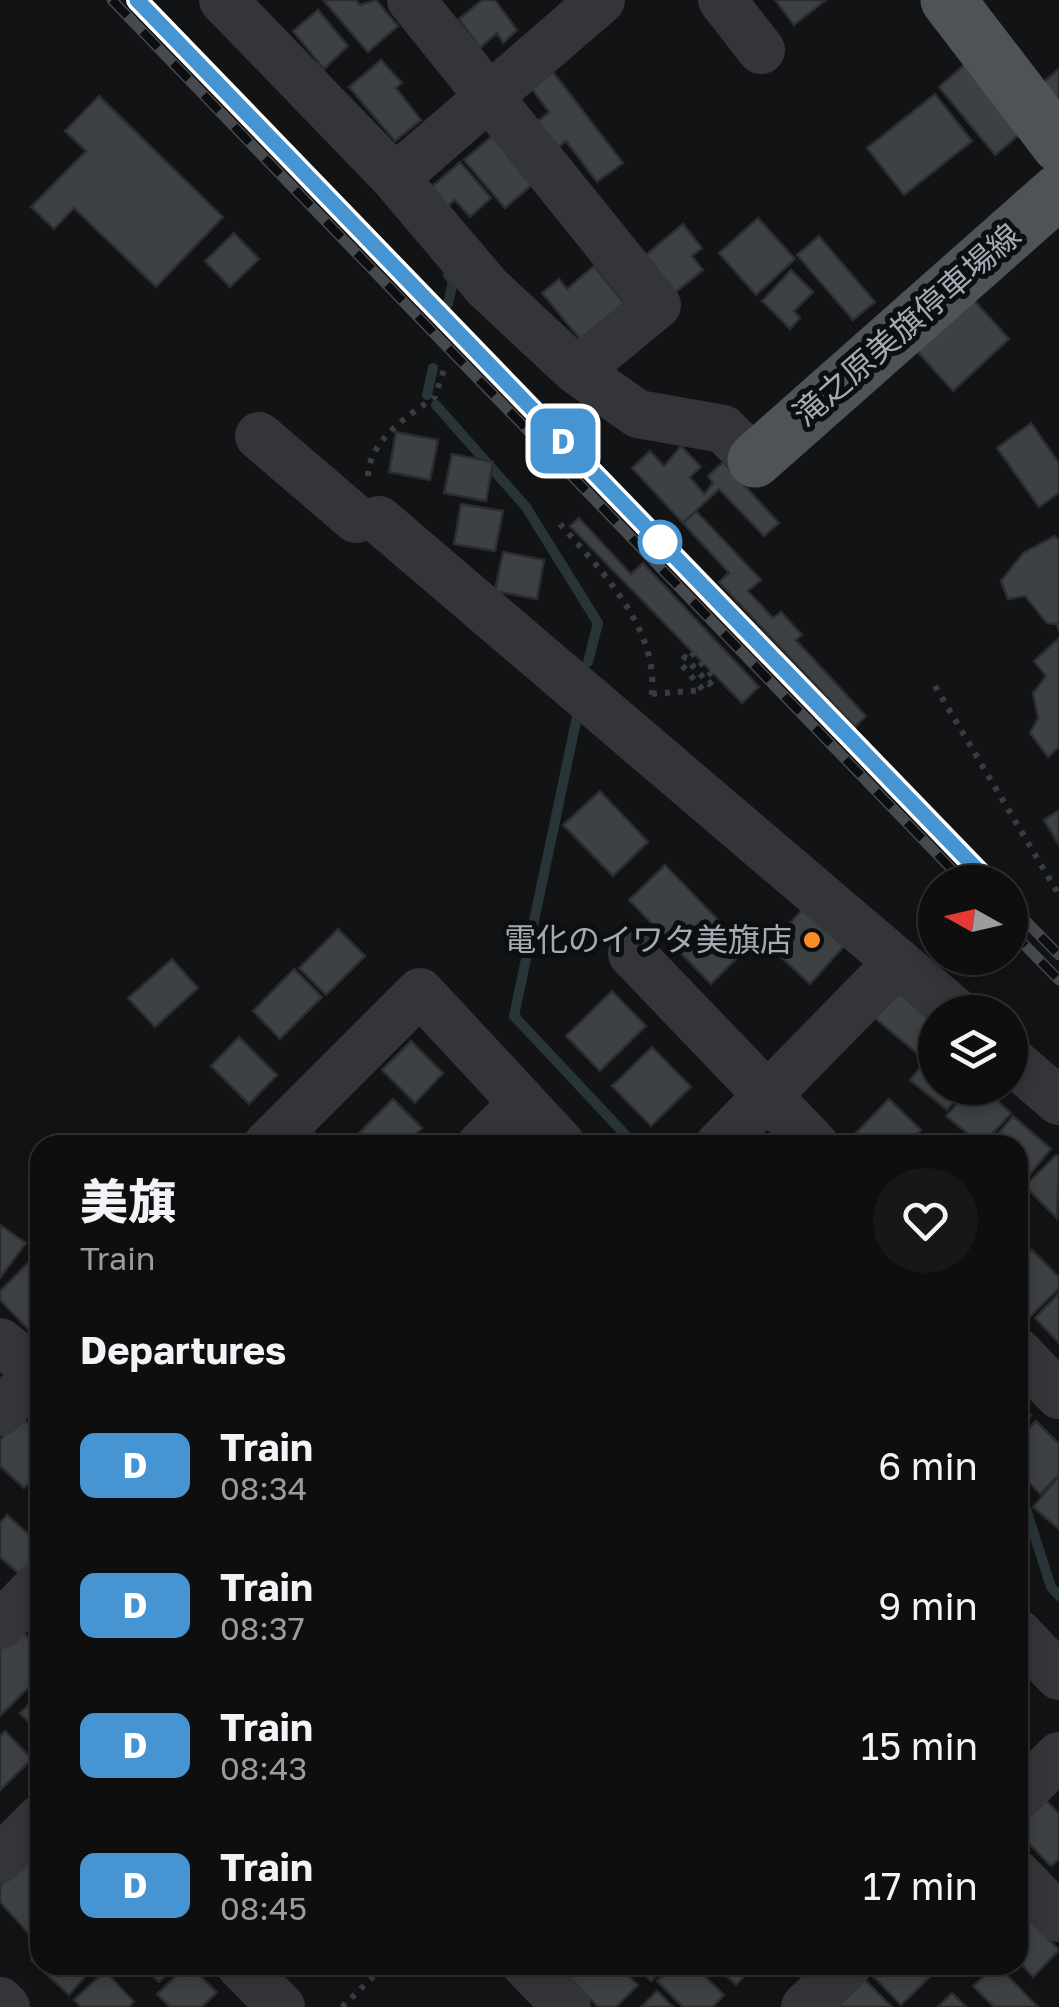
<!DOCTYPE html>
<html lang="en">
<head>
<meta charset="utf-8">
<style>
	body { margin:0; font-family:"Golos Text","Noto Sans JP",sans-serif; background:#171718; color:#f1f3f6; height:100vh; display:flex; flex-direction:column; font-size:38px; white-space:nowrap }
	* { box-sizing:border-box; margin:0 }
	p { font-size:32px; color:#9b9c9e }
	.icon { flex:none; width:55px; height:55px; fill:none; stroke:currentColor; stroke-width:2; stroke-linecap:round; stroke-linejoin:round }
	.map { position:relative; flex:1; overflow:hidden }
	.details { position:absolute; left:30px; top:1135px; width:998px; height:840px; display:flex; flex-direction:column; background:#0e0e0f; border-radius:30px; box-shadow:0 5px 15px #0003,0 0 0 2px #2e2e2f }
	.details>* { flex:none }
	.badge { padding:0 20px; border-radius:15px; font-size:35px; line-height:65px }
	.needle { width:65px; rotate:278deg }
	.fabs { position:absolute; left:918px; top:865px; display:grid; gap:20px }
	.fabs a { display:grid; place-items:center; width:110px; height:110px; border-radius:50%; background:#0e0e0f; box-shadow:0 5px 15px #0003,0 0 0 2px #2e2e2f; font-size:50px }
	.map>.badge { position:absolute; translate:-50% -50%; box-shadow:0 0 0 5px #fff }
	h2 { padding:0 50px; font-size:38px; line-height:90px }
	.round { display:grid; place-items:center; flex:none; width:105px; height:105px; border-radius:52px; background:#171718 }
	.headline { display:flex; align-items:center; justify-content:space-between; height:170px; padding:0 50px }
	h1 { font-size:48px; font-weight:800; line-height:75px }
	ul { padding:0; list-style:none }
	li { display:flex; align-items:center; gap:30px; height:140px; padding:0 50px }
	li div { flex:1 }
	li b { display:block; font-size:38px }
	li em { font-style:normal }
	li .badge { min-width:110px; font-weight:700; text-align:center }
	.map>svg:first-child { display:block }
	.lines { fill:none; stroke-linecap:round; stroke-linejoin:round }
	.stream { stroke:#283438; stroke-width:10 }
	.building { fill:#3e4144; stroke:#2c2d30; stroke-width:2.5 }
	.path { stroke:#393c40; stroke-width:6; stroke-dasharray:5 8; stroke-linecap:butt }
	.minor { stroke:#333539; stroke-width:48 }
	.major { stroke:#4f5358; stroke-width:55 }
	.rail-casing { stroke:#46494e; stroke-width:11 }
	.rail { stroke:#0d0e0f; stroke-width:8; stroke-dasharray:22; stroke-linecap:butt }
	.line-casing { stroke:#fff; stroke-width:22 }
	.line { stroke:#4694d1; stroke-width:15 }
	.stop-dot { fill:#fff; stroke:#4694d1; stroke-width:5 }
	.poi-dot { fill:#f88d26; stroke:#0d0e0f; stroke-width:4 }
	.labels { text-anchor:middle; stroke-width:10; stroke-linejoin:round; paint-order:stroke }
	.street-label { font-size:32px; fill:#a3acb5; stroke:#0d0e0f }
	.poi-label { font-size:32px; fill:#a3acb5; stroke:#0d0e0f; text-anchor:end }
</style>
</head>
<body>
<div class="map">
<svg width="1059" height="2007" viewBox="0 0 1059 2007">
	<rect width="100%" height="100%" fill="#121314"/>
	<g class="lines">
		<!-- stream -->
		<path class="stream" d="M448 304 453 281 448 275
			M427 395 433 368
			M436 405 526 507 598 623 588 662
			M578 712 514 1016 635 1145
			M1018 1501 1026 1509 1051 1587 1059 1596"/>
	</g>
	<!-- building -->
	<path class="building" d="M323 0H356L360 5 376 0 398 26 368 52Z
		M482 0H495L517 30 503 43 497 33 480 48 459 19Z
		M775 0H826L794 25Z
		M318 10 348 46 324 69 293 31Z
		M381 60 402 83 396 88 421 120 395 141 349 87Z
		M964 65 1021 133 995 155 939 87Z
		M1059 69V105L1041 84Z
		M553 72 623 163 597 182 566 141 557 148 537 122 549 112 532 89Z
		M935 94 972 141 904 195 867 148Z
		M99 96 223 217 156 287 74 208 54 229 31 207 86 151 65 131Z
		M493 135 534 183 505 208 464 160Z
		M460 162 491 198 470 217 455 200 444 209 428 190Z
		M758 218 795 259 756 295 719 253Z
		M683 224 702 248 692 256 703 270 671 296 641 259Z
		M234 233 259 259 230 287 205 261Z
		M819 236 875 302 853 320 797 255Z
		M594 266 624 303 581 340 542 293 559 279 567 289Z
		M791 270 813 292 794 311 800 318 790 329 762 301Z
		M972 298 1009 339 953 391 916 350Z
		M1031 423 1059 463V493L1039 507 997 448Z
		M396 432 438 440 430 480 389 472Z
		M681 446 701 467 690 477 704 494 713 483 708 476 723 462 779 523 764 536 719 489 683 523 632 468 650 451 664 466Z
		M452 454 493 462 486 501 444 493Z
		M461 504 503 511 495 551 454 544Z
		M696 511 761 580 748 591 773 618 781 612 802 635 796 640 866 716 855 727 719 582 729 573 683 523Z
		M579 518 631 574 643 563 759 687 742 703 570 526Z
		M1055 536 1059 541V631L1057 624 1047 623 1025 596 1008 599 1001 581 1023 553Z
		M503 552 544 560 537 599 495 591Z
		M1059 638V747L1048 757 1030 733 1038 718 1033 693 1046 676 1034 661Z
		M600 791 648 842 613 876 563 825Z
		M1059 810V845L1044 820Z
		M665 865 746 949 711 984 629 900Z
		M815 896 855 934 810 984 769 946Z
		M338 929 365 956 326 995 299 968Z
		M172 959 198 988 155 1027 128 998Z
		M294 969 322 997 280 1039 253 1011Z
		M901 977 935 1012V1034L918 1054 870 1014Z
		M612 991 646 1026 600 1071 566 1036Z
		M239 1037 277 1075 249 1104 211 1066Z
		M411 1041 443 1073 415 1103 382 1070Z
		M652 1047 691 1087 651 1126 612 1086Z
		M935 1049V1088H965L947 1110 910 1080Z
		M972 1088H983L1011 1113 982 1145 946 1116Z
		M393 1099 422 1128 405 1145H359L353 1139Z
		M889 1099 921 1130 907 1145H862L853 1136Z
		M1013 1116 1051 1149 1021 1185 1018 1145H989Z
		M304 1122 326 1145H281Z
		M1056 1155 1059 1157 1057 1218 1025 1186Z
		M0 1225 26 1243 0 1278Z
		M1032 1250 1059 1277V1288L1030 1317 1018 1304V1265Z
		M31 1260 40 1269V1319L29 1330 0 1300V1291Z
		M1059 1293V1343L1035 1318Z
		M1018 1404 1031 1415 1018 1432Z
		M21 1417 40 1435V1472L24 1488 0 1466V1440Z
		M1036 1421 1059 1444V1475L1040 1494 1018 1471V1440Z
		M1059 1476V1529L1033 1507Z
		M7 1515 40 1544V1555L22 1576 0 1557V1523Z
		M21 1630 40 1649V1676L0 1716V1650Z
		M40 1693V1734L20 1713Z
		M5 1731 32 1759 0 1790V1736Z
		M1036 1790 1059 1814V1859L1051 1866 1018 1832V1809Z
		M26 1861 40 1876V1926L30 1935 0 1902V1885Z
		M1024 1914 1059 1950 1033 1977 1018 1960V1920Z
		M40 1950V1965H95L69 1995 31 1960Z
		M141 1965H175L159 1982Z
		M188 1965 217 1992 202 2007H170L157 1994Z
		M568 1965H618L638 1985 616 2007H598L562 1971Z
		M635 1965H666L651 1981Z
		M674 1965H694L724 1995 713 2007H683L657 1981Z
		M715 1965H755L736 1985Z
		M862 1965H922L932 1975 901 2005Z
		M997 1965 1038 2007H994L973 1986Z
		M105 1971 134 2002 129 2007H81L74 2000Z
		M860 1975 892 2007H830Z
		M657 1991 673 2007H641Z
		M952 1993 966 2007H938Z"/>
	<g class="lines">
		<!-- path -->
		<path class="path" d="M368 476C369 440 409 415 435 397L444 369
			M560 524C601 570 662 632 651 699
			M935 686 1059 895
			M652 694 703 690 680 663 685 657 709 684 715 679 691 652 693 650
			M342 2007 385 1965"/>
		<!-- minor -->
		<path class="minor" d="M223 0 395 178 487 287 577 371 657 305 411 0
			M722 0 761 50
			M395 178 601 0
			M577 371 638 414 723 429 755 460
			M259 436 356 519
			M379 520 956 1012
			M632 954 815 1145
			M1010 1059 1059 1101
			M267 1145 420 992 562 1145
			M481 1145 523 1103
			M719 1145 898 962
			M0 1342 40 1373
			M1018 1352 1059 1395
			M0 1412 40 1371
			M0 1625 40 1584
			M1018 1633 1059 1676
			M1018 1797 1059 1756
			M0 1859 40 1819
			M1018 1875 1059 1918
			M240 1965 281 2007
			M526 1965 567 2007
			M0 2001 6 2007
			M805 2007 848 1965"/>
		<!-- major -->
		<path class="major" d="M948 0 1059 145
			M755 460 1059 191"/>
		<defs>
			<path id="rail" d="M112 0 964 882
				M137 0 989 882
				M1010 905 1059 955
				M1010 930 1059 980"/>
		</defs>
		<!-- rail casing -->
		<use href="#rail" class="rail-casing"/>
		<!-- rail -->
		<use href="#rail" class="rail"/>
	</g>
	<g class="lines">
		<defs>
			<path id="line" d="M137 0 989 882"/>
		</defs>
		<!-- line casing -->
		<use href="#line" class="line-casing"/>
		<!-- line -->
		<use href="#line" class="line"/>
	</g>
	<!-- markers -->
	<circle class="stop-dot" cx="660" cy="542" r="20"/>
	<circle class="poi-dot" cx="812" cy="940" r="10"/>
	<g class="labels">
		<!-- street labels -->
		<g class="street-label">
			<text transform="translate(907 325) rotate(-41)" y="11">滝之原美旗停車場線</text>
		</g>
		<!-- poi labels -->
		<g class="poi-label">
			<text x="792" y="951">電化のイワタ美旗店</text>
		</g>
	</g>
</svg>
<div class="fabs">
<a><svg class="needle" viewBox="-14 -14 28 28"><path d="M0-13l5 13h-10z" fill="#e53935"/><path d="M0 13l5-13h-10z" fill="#9b9c9e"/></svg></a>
<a><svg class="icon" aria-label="layers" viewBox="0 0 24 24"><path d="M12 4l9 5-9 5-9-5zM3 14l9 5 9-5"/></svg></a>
</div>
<b class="badge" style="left:563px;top:441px;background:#4694d1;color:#fff">D</b>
<section class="details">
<div class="headline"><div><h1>美旗</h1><p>Train</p></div><a class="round"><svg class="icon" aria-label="heart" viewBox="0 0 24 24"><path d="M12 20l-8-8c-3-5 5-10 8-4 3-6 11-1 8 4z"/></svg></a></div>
<h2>Departures</h2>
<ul>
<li><span class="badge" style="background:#4694d1;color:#fff">D</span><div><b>Train</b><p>08:34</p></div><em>6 min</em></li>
<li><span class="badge" style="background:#4694d1;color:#fff">D</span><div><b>Train</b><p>08:37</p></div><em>9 min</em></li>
<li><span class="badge" style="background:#4694d1;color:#fff">D</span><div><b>Train</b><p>08:43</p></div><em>15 min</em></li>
<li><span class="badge" style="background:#4694d1;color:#fff">D</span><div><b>Train</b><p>08:45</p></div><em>17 min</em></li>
</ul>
</section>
</div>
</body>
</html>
